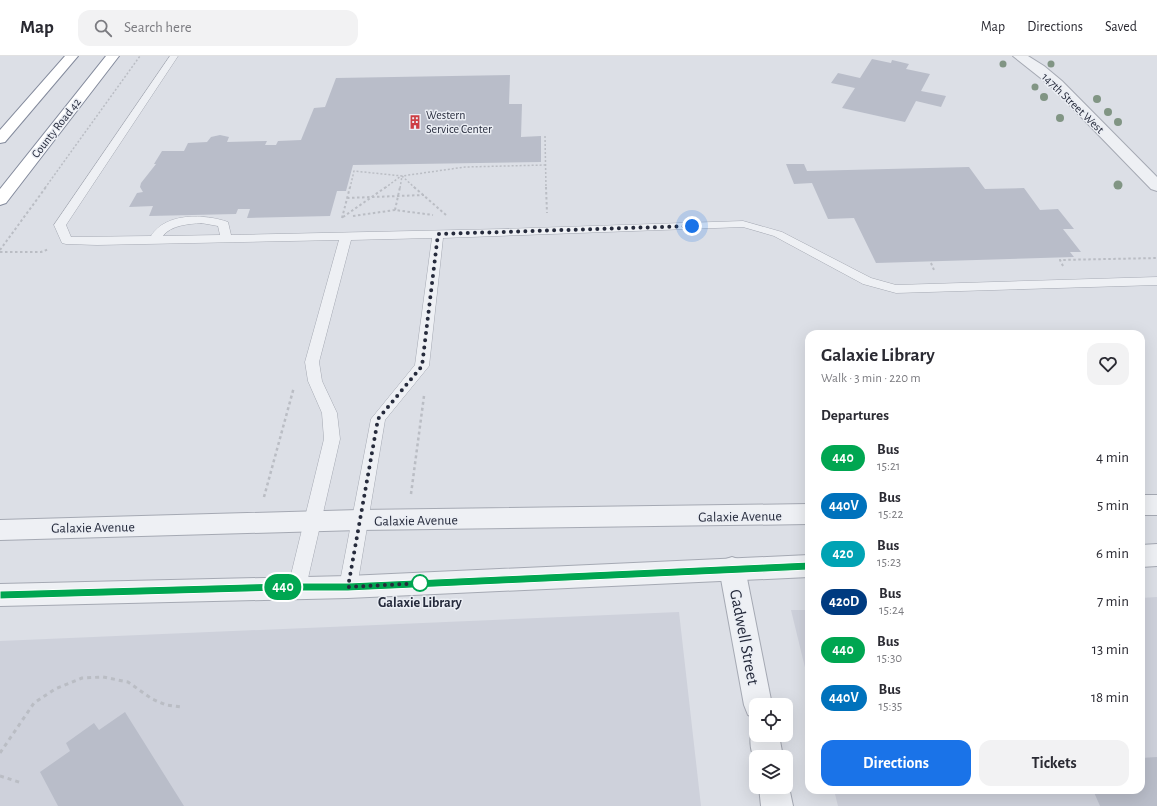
<!DOCTYPE html>
<html lang="en">
<head>
<meta charset="utf-8">
<style>
	body { margin:0; font-family:"Alegreya Sans",sans-serif; background:#f2f2f3; color:#2b2b33; height:100vh; display:flex; flex-direction:column; font-size:15px; white-space:nowrap }
	* { box-sizing:border-box; margin:0 }
	p { font-size:13px; color:#7c7c81 }
	.icon { flex:none; width:22px; height:22px; fill:none; stroke:currentColor; stroke-width:2; stroke-linecap:round; stroke-linejoin:round }
	.map { position:relative; flex:1; overflow:hidden }
	.drawer { position:absolute; left:805px; top:274px; width:340px; height:464px; display:flex; flex-direction:column; background:#fff; border-radius:12px; box-shadow:0 4px 16px #0002 }
	.drawer>* { flex:none }
	.badge { padding:0 8px; border-radius:13px; font-size:14px; line-height:26px }
	.tools { position:absolute; left:749px; top:642px; display:grid; gap:8px }
	.tools a { display:grid; place-items:center; width:44px; height:44px; border-radius:8px; background:#fff; box-shadow:0 4px 16px #0002; font-size:20px }
	.you { position:absolute; width:20px; height:20px; margin:-10px; border:3px solid #fff; border-radius:50%; background:#1a73e8; box-shadow:0 0 0 6px #1a73e833 }
	.map>.badge { position:absolute; translate:-50% -50%; box-shadow:0 0 0 2px #fff }
	h2 { padding:0 16px; font-size:15px; line-height:36px }
	.round { display:grid; place-items:center; flex:none; width:42px; height:42px; border-radius:12px; background:#f2f2f3 }
	.overview { display:flex; align-items:center; justify-content:space-between; height:68px; padding:0 16px }
	h1 { font-size:19px; font-weight:700; line-height:30px }
	.action { display:flex; gap:8px; margin-top:auto; padding:8px 16px }
	.action a { flex:1; height:46px; border-radius:12px; background:#1a73e8; color:#fff; font-size:16px; font-weight:700; line-height:46px; text-align:center }
	.action a+a { background:#f2f2f3; color:#2b2b33 }
	ul { padding:0; list-style:none }
	li { display:flex; align-items:center; gap:12px; height:48px; padding:0 16px }
	li div { flex:1 }
	li b { display:block; font-size:15px }
	li em { font-style:normal }
	li .badge { min-width:44px; font-weight:700; text-align:center }
	header { display:flex; align-items:center; gap:24px; box-sizing:border-box; height:56px; padding:0 20px; background:#fff; border-bottom:1px solid #e1e1e2 }
	header strong { font-size:19px }
	nav { display:flex; gap:22px; margin-inline-start:auto; font-size:14px }
	.search { width:280px; height:36px; background:#f2f2f3; display:flex; align-items:center; gap:10px; box-sizing:border-box; padding:0 14px; border-radius:12px; color:#7c7c81; font-size:15px }
	.map>svg:first-child { display:block }
	.built { fill:#ced1db }
	.building { fill:#b9bdc9 }
	.lines { fill:none; stroke-linecap:round; stroke-linejoin:round }
	.service-casing { stroke:#a5a9b3; stroke-width:1 }
	.minor-casing { stroke:#a5a9b3; stroke-width:2 }
	.tertiary-casing { stroke:#a5a9b3; stroke-width:2 }
	.trunk-casing { stroke:#838a9c; stroke-width:2 }
	.path-far3 { stroke:#babdc4; stroke-width:1.5; stroke-dasharray:2 2; stroke-linecap:butt }
	.path-far2 { stroke:#babdc4; stroke-width:2; stroke-dasharray:2.5 2.5; stroke-linecap:butt }
	.path-far1 { stroke:#babdc4; stroke-width:2.5; stroke-dasharray:3 3; stroke-linecap:butt }
	.path { stroke:#babdc4; stroke-width:3; stroke-dasharray:4 4; stroke-linecap:butt }
	.service { fill:#eef0f4; fill-rule:evenodd }
	.minor { fill:#eef0f4; fill-rule:evenodd }
	.tertiary { fill:#eef0f4; fill-rule:evenodd }
	.trunk { fill:#fff; fill-rule:evenodd }
	.tree { fill:#819584 }
	.line { fill:#00a651; stroke:#fff }
	.walk { stroke:#262b3c; stroke-width:4; stroke-dasharray:0 7.2 }
	.stop-dot { fill:#fff; stroke:#00a651; stroke-width:2 }
	.labels { text-anchor:middle; stroke-width:3; stroke-linejoin:round; paint-order:stroke }
	.far-street-label { font-size:12px; fill:#262b3c; stroke:#ebeef4 }
	.far-poi-label { font-size:12px; fill:#262b3c; stroke:#ebeef4; text-anchor:start }
	.street-label { font-size:14px; fill:#262b3c; stroke:#ebeef4 }
	.stop-label { font-size:14px; font-weight:bold; fill:#262b3c; stroke:#ebeef4 }
	.near-street-label { font-size:17px; fill:#262b3c; stroke:#ebeef4 }
</style>
</head>
<body>
<header>
<strong>Map</strong>
<div class="search"><svg class="icon" aria-label="search" viewBox="0 0 24 24"><circle cx="10" cy="10" r="6"/><path d="M15 15l6 6"/></svg>Search here</div>
<nav><a>Map</a><a>Directions</a><a>Saved</a></nav>
</header>
<div class="map">
<svg width="1157" height="750" viewBox="0 0 1157 750">
	<rect width="100%" height="100%" fill="#dcdfe6"/>
	<!-- built -->
	<path class="built" d="M1157 541V750H838L834 734H1141V542Z
		M791 554H809V628Z
		M679 556 701 750H0V585Z"/>
	<!-- building -->
	<path class="building" d="M872 3 891 7 892 4 909 8 906 13 930 18 921 35 946 40 941 51 916 45 905 66 842 52 855 32 831 27 838 17 860 22Z
		M510 19 509 48H522L521 81 541 80V106L353 109 346 135H337L330 160 247 162 250 153H238L236 158 149 160 153 150 129 151 137 137 143 136 140 131 141 127 156 108H154L162 95H184L188 87 207 86 211 81 220 79 229 81 227 86 267 85 265 89H276L278 85 301 84 314 52 325 51 336 22Z
		M786 108H804L807 115 969 111 985 133 1024 132 1040 154 1058 153 1074 173H1063L1081 196H1070L1074 201 876 207 854 162 828 163 812 127 794 128Z
		M125 656 184 750H58L40 716 70 695 66 687 94 667 99 674Z
		M1157 701V750H1100L1093 734H1141V702Z"/>
	<g class="lines">
		<defs>
			<path id="service" d="M170 0H178L66 169 71 181 151 180C166 156 205 158 228 166L231 179 503 173 743 165 782 176 871 222 896 229 1157 221V229L896 237 863 228 774 180 743 171 443 182 429 310 385 364 357 531 354 536 348 539 342 536 339 531 371 363 415 309 432 182 351 184 319 306 322 325 337 357 340 383 306 531 303 536 297 539 291 536 288 531 324 383 322 357 308 325 305 306 339 184 97 189 66 188 62 187 54 169ZM201 167 218 170 220 179 163 180C171 169 189 168 201 167Z"/>
			<path id="minor" d="M732 501 741 504 745 512 772 649H756V662L748 659 744 649 719 512 723 504Z
				M756 668V679H779L783 701H756V708C750 694 748 682 754 669Z
				M786 723 789 731 793 750H761L759 731H786Z"/>
			<path id="tertiary" d="M1013 0H1028L1044 10 1062 25 1157 121V135L1151 133 1052 31Z
				M1141 439H1157V459H1141Z
				M809 448V468L359 474 0 484V464L359 454Z
				M1157 488V510L1141 511V489Z
				M809 499V521L348 542 0 550V528L348 520Z"/>
			<path id="trunk" d="M65 0H78L5 86 0 87V74Z
				M106 0H119L6 147 0 149V133Z"/>
		</defs>
		<!-- service casing -->
		<use href="#service" class="service-casing"/>
		<!-- minor casing -->
		<use href="#minor" class="minor-casing"/>
		<!-- tertiary casing -->
		<use href="#tertiary" class="tertiary-casing"/>
		<!-- trunk casing -->
		<use href="#trunk" class="trunk-casing"/>
		<!-- path-far3 -->
		<path class="path-far3" d="M545 80 546 132
			M402 120 415 132
			M45 132 140 0
			M350 132 354 115 402 120 465 111 545 109
			M385 132 401 120
			M400 132 402 120"/>
		<!-- path-far2 -->
		<path class="path-far2" d="M414 131 446 159
			M546 131 547 157
			M347 142 424 139
			M395 154 400 131
			M353 160 395 154 433 159
			M343 161 386 131
			M342 162 350 131
			M0 194 46 131
			M0 196H41L49 193
			M931 207 934 214
			M1063 210 1060 204 1157 202"/>
		<!-- path-far1 -->
		<path class="path-far1" d="M411 438 424 340
			M264 441 294 331"/>
		<!-- path -->
		<path class="path" d="M0 697 34 647 55 633 82 622 103 621 128 626 152 643 166 649 181 651
			M0 720 22 727"/>
		<!-- service -->
		<use href="#service" class="service"/>
		<!-- minor -->
		<use href="#minor" class="minor"/>
		<!-- tertiary -->
		<use href="#tertiary" class="tertiary"/>
		<!-- trunk -->
		<use href="#trunk" class="trunk"/>
	</g>
	<!-- trees -->
	<g class="tree">
		<circle cx="1003" cy="8" r="3.5"/>
		<circle cx="1051" cy="8" r="3.5"/>
		<circle cx="1035" cy="31" r="3.5"/>
		<circle cx="1044" cy="41" r="4"/>
		<circle cx="1097" cy="43" r="4"/>
		<circle cx="1108" cy="56" r="4"/>
		<circle cx="1060" cy="62" r="4"/>
		<circle cx="1118" cy="66" r="4"/>
		<circle cx="1118" cy="129" r="4.5"/>
	</g>
	<!-- line -->
	<path class="line" d="M809 506 812 507 813 510 812 513 809 514 348 535H282L0 543V535L282 527H348Z"/>
	<g class="lines">
		<!-- walk -->
		<path class="walk" d="M420 527H424L348 531 378 363 422 310 438 178 692 170"/>
	</g>
	<!-- icons -->
	<defs>
		<symbol id="building-bare" viewBox="-9 -9 18 18"><path d="M-4-6H4V6H1V3H-1V6H-4ZM-2.5-4.3h1.7v1.8h-1.7ZM.8-4.3h1.7v1.8H.8ZM-2.5-1h1.7V.8h-1.7ZM.8-1h1.7V.8H.8Z" fill="#cd3f44" stroke="#ebeef4" stroke-width="2.5" paint-order="stroke"/></symbol>
	</defs>
	<g fill-rule="evenodd">
		<use href="#building-bare" x="405" y="56" width="20" height="20"/>
	</g>
	<!-- markers -->
	<circle class="stop-dot" cx="420" cy="527" r="8"/>
	<g class="labels">
		<!-- far-street labels -->
		<g class="far-street-label">
			<text transform="translate(1073 47) rotate(44)" y="4">147th Street West</text>
			<text transform="translate(56 72) rotate(-52)" y="4">County Road 42</text>
		</g>
		<!-- far-poi labels -->
		<g class="far-poi-label">
			<text x="426" y="63">Western<tspan x="426" dy="14">Service Center</tspan></text>
		</g>
		<!-- street labels -->
		<g class="street-label">
			<text transform="translate(740 460) rotate(-1)" y="5">Galaxie Avenue</text>
			<text transform="translate(416 464) rotate(-1)" y="5">Galaxie Avenue</text>
			<text transform="translate(93 471) rotate(-1)" y="5">Galaxie Avenue</text>
		</g>
		<!-- stop labels -->
		<g class="stop-label">
			<text x="420" y="551">Galaxie Library</text>
		</g>
		<!-- near-street labels -->
		<g class="near-street-label">
			<text transform="translate(745 581) rotate(79)" y="6">Gadwell Street</text>
		</g>
	</g>
</svg>
<div class="tools">
<a><svg class="icon" aria-label="locate" viewBox="0 0 24 24"><circle cx="12" cy="12" r="6"/><path d="M12 2v4M12 18v4M2 12h4M18 12h4"/></svg></a>
<a><svg class="icon" aria-label="layers" viewBox="0 0 24 24"><path d="M12 4l9 5-9 5-9-5zM3 14l9 5 9-5"/></svg></a>
</div>
<div class="you" style="left:692px;top:170px"></div>
<b class="badge" style="left:283px;top:531px;background:#00a651;color:#fff">440</b>
<section class="drawer">
<div class="overview"><div><h1>Galaxie Library</h1><p>Walk · 3 min · 220 m</p></div><a class="round"><svg class="icon" aria-label="heart" viewBox="0 0 24 24"><path d="M12 20l-8-8c-3-5 5-10 8-4 3-6 11-1 8 4z"/></svg></a></div>
<h2>Departures</h2>
<ul>
<li><span class="badge" style="background:#00a651;color:#fff">440</span><div><b>Bus</b><p>15:21</p></div><em>4 min</em></li>
<li><span class="badge" style="background:#0072bc;color:#fff">440V</span><div><b>Bus</b><p>15:22</p></div><em>5 min</em></li>
<li><span class="badge" style="background:#00a3b4;color:#fff">420</span><div><b>Bus</b><p>15:23</p></div><em>6 min</em></li>
<li><span class="badge" style="background:#003b80;color:#fff">420D</span><div><b>Bus</b><p>15:24</p></div><em>7 min</em></li>
<li><span class="badge" style="background:#00a651;color:#fff">440</span><div><b>Bus</b><p>15:30</p></div><em>13 min</em></li>
<li><span class="badge" style="background:#0072bc;color:#fff">440V</span><div><b>Bus</b><p>15:35</p></div><em>18 min</em></li>
</ul>
<div class="action"><a>Directions</a><a>Tickets</a></div>
</section>
</div>
</body>
</html>
